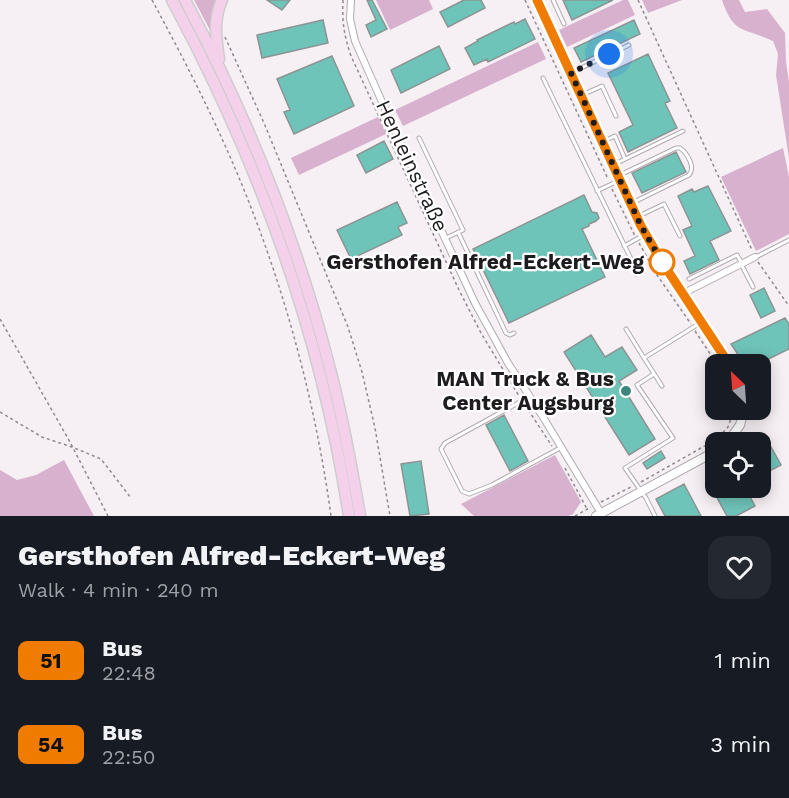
<!DOCTYPE html>
<html lang="en">
<head>
<meta charset="utf-8">
<style>
	body { margin:0; font-family:"Work Sans",sans-serif; background:#242831; color:#f1f3f6; height:100vh; display:flex; flex-direction:column; font-size:22px; white-space:nowrap }
	* { box-sizing:border-box; margin:0 }
	p { font-size:20px; color:#9ea1a6 }
	.icon { flex:none; width:33px; height:33px; fill:none; stroke:currentColor; stroke-width:2; stroke-linecap:round; stroke-linejoin:round }
	.map { position:relative; height:516px; overflow:hidden }
	.sheet { display:flex; flex-direction:column; background:#171b24; flex:1 }
	.sheet>* { flex:none }
	.badge { padding:0 12px; border-radius:9px; font-size:21px; line-height:39px }
	.needle { width:39px; rotate:335deg }
	.fabs { position:absolute; left:705px; top:354px; display:grid; gap:12px }
	.fabs a { display:grid; place-items:center; width:66px; height:66px; border-radius:12px; background:#171b24; box-shadow:0 3px 15px #0003; font-size:30px }
	.you { position:absolute; width:30px; height:30px; margin:-15px; border:4px solid #fff; border-radius:50%; background:#1a73e8; box-shadow:0 0 0 9px #1a73e833 }
	.map>.badge { position:absolute; translate:-50% -50%; box-shadow:0 0 0 3px #fff }
	.round { display:grid; place-items:center; flex:none; width:63px; height:63px; border-radius:18px; background:#242831 }
	.headline { display:flex; align-items:center; justify-content:space-between; height:102px; padding:0 18px }
	h1 { font-size:28px; font-weight:800; line-height:45px }
	ul { padding:0; list-style:none }
	li { display:flex; align-items:center; gap:18px; height:84px; padding:0 18px }
	li div { flex:1 }
	li b { display:block; font-size:22px }
	li em { font-style:normal }
	li .badge { min-width:66px; font-weight:700; text-align:center }
	.map>svg:first-child { display:block }
	.green { fill:#d7b1cd }
	.building { fill:#6fc4ba; stroke:#8c9493; stroke-width:1.5 }
	.lines { fill:none; stroke-linecap:round; stroke-linejoin:round }
	.service-casing { stroke:#b1abb0; stroke-width:5 }
	.minor-casing { stroke:#b1abb0; stroke-width:8 }
	.tertiary-casing { stroke:#b1abb0; stroke-width:10 }
	.trunk-casing { stroke:#cecdce; stroke-width:13 }
	.path { stroke:#8e8a8d; stroke-width:1.5; stroke-dasharray:3 3; stroke-linecap:butt }
	.service { stroke:#fff; stroke-width:3 }
	.minor { stroke:#fff; stroke-width:6 }
	.tertiary { stroke:#fff; stroke-width:8 }
	.trunk { stroke:#f4d0eb; stroke-width:10 }
	.line-casing { stroke:#fff; stroke-width:14 }
	.line { stroke:#ef7c00; stroke-width:9 }
	.walk { stroke:#1e1c1e; stroke-width:6; stroke-dasharray:0 10.8 }
	.stop-dot { fill:#fff; stroke:#ef7c00; stroke-width:3 }
	.poi-dot { fill:#3e857d; stroke:#fff; stroke-width:2 }
	.labels { text-anchor:middle; stroke-width:4.5; stroke-linejoin:round; paint-order:stroke }
	.street-label { font-size:21px; fill:#1e1c1e; stroke:#fff }
	.stop-label { font-size:21px; font-weight:bold; fill:#1e1c1e; stroke:#fff; text-anchor:end }
	.poi-label { font-size:21px; font-weight:bold; fill:#1e1c1e; stroke:#fff; text-anchor:end }
</style>
</head>
<body>
<div class="map">
<svg width="789" height="516" viewBox="0 0 789 516">
	<rect width="100%" height="100%" fill="#f6eff4"/>
	<!-- green -->
	<path class="green" d="M194 0H218L211 32Z
		M376 0H429L433 9 390 30Z
		M623 0H628L635 15 567 47 559 30Z
		M642 0H682L648 13Z
		M722 0H739L745 12 767 9 785 33 786 62 789 82V158L776 75 778 54 773 41C743 27 734 35 722 0Z
		M538 42 546 59 403 126 395 110Z
		M378 117 386 134 299 175 291 158Z
		M783 148 789 177V234L756 251 721 177Z
		M555 455 581 502 573 514 568 516H474L461 504Z
		M64 460 94 516H0V470L17 480 36 475Z"/>
	<!-- building -->
	<path class="building" d="M267 0H290L282 10Z
		M367 0H372L387 29 371 37 366 25 376 20Z
		M464 0H481L485 8 448 27 440 12Z
		M563 0H613L572 20Z
		M525 19 535 39 488 62 487 59 474 65 465 48 478 41 477 40 514 22 515 24Z
		M323 20 328 43 262 58 257 35Z
		M634 20 640 34 581 62 574 48Z
		M439 46 450 69 401 93 391 70Z
		M648 54 670 101 665 103 677 128 628 152 619 132 633 125 608 73Z
		M332 56 354 106 294 134 284 112 290 110 277 79Z
		M384 141 393 159 366 173 357 155Z
		M676 152 686 172 642 193 632 173Z
		M708 186 731 231 710 241 719 260 690 274 684 261 695 256 683 230 692 226 678 196 692 189 694 192Z
		M584 195 592 212 597 213 599 218 596 221 589 224V226L582 229 605 277 509 323 473 249Z
		M397 202 407 223 398 227 402 235 351 259 337 230Z
		M764 288 775 311 761 318 750 295Z
		M785 318 789 324V349L758 364 754 355 743 362 731 344Z
		M591 335 605 357 622 347 637 370 619 381 655 439 629 455 564 352Z
		M504 415 528 461 510 471 486 425Z
		M766 438 781 465 760 476V441Z
		M661 451 665 458 647 469 643 463Z
		M421 461 429 514 410 516 401 464Z
		M716 479V488H745L755 506 736 516H727L709 483Z
		M684 484 701 516H665L656 499Z"/>
	<g class="lines">
		<defs>
			<path id="service" d="M553 0 564 24
				M571 73 629 45
				M543 78 633 263 636 274
				M582 95 602 86 616 116
				M419 138 463 230 446 238
				M604 141 615 136 625 159
				M615 164 683 131
				M620 175 676 148H680C687 153 696 167 689 175L632 203
				M597 191 620 180
				M639 216 664 204 680 236
				M458 232 506 333 510 335 514 333
				M624 246 646 234
				M756 257 789 240
				M741 264 753 287
				M689 279 737 255 741 262
				M626 329 644 358 700 323
				M644 358 662 386
				M654 374 637 385 673 438 625 468 646 498 655 516
				M529 397 445 443 441 449 462 491 469 494 492 485 560 448"/>
			<path id="minor" d="M351 0 350 19 355 41 394 129 475 303 508 363 543 417 601 513
				M682 294 755 257"/>
			<path id="tertiary" d="M537 0 641 226 662 262 729 364
				M728 442 740 425 744 410
				M596 516 716 451"/>
			<path id="trunk" d="M172 0C259 161 321 334 349 516
				M185 0C248 118 298 243 331 373 343 420 352 468 360 516
				M219 59C216 38 213 20 222 0"/>
		</defs>
		<!-- service casing -->
		<use href="#service" class="service-casing"/>
		<!-- minor casing -->
		<use href="#minor" class="minor-casing"/>
		<!-- tertiary casing -->
		<use href="#tertiary" class="tertiary-casing"/>
		<!-- trunk casing -->
		<use href="#trunk" class="trunk-casing"/>
		<!-- path -->
		<path class="path" d="M152 0C172 37 192 75 210 113 271 240 312 377 331 516
			M343 0C342 23 344 35 351 56L459 290 481 333 519 396
			M525 0 608 179
			M638 0 752 250
			M225 37 264 123 348 327 362 372 375 428 390 516
			M612 189 635 236
			M639 243 657 275 691 324
			M758 262 789 306
			M0 319 70 442 108 516
			M695 331 717 364
			M525 405 552 446
			M0 412 42 437 72 447 101 459 131 498
			M565 468 587 509
			M641 482 717 439 728 427 734 410
			M601 502 631 487
			M575 516 591 507"/>
		<!-- service -->
		<use href="#service" class="service"/>
		<!-- minor -->
		<use href="#minor" class="minor"/>
		<!-- tertiary -->
		<use href="#tertiary" class="tertiary"/>
		<!-- trunk -->
		<use href="#trunk" class="trunk"/>
	</g>
	<g class="lines">
		<defs>
			<path id="line" d="M537 0 641 226 662 262 729 364"/>
		</defs>
		<!-- line casing -->
		<use href="#line" class="line-casing"/>
		<!-- line -->
		<use href="#line" class="line"/>
		<!-- walk -->
		<path class="walk" d="M609 54 571 73 641 226 662 262"/>
	</g>
	<!-- markers -->
	<circle class="stop-dot" cx="662" cy="262" r="12"/>
	<circle class="poi-dot" cx="626" cy="391" r="6"/>
	<g class="labels">
		<!-- street labels -->
		<g class="street-label">
			<text transform="translate(412 166) rotate(65)" y="7">Henleinstraße</text>
		</g>
		<!-- stop labels -->
		<g class="stop-label">
			<text x="644" y="269">Gersthofen Alfred-Eckert-Weg</text>
		</g>
		<!-- poi labels -->
		<g class="poi-label">
			<text x="614" y="386">MAN Truck &amp; Bus<tspan x="614" dy="24">Center Augsburg</tspan></text>
		</g>
	</g>
</svg>
<div class="fabs">
<a><svg class="needle" viewBox="-14 -14 28 28"><path d="M0-13l5 13h-10z" fill="#e53935"/><path d="M0 13l5-13h-10z" fill="#9ea1a6"/></svg></a>
<a><svg class="icon" aria-label="locate" viewBox="0 0 24 24"><circle cx="12" cy="12" r="6"/><path d="M12 2v4M12 18v4M2 12h4M18 12h4"/></svg></a>
</div>
<div class="you" style="left:609px;top:54px"></div>
</div>
<section class="sheet">
<div class="headline"><div><h1>Gersthofen Alfred-Eckert-Weg</h1><p>Walk · 4 min · 240 m</p></div><a class="round"><svg class="icon" aria-label="heart" viewBox="0 0 24 24"><path d="M12 20l-8-8c-3-5 5-10 8-4 3-6 11-1 8 4z"/></svg></a></div>
<ul>
<li><span class="badge" style="background:#ef7c00;color:#111">51</span><div><b>Bus</b><p>22:48</p></div><em>1 min</em></li>
<li><span class="badge" style="background:#ef7c00;color:#111">54</span><div><b>Bus</b><p>22:50</p></div><em>3 min</em></li>
</ul>
</section>
</body>
</html>
